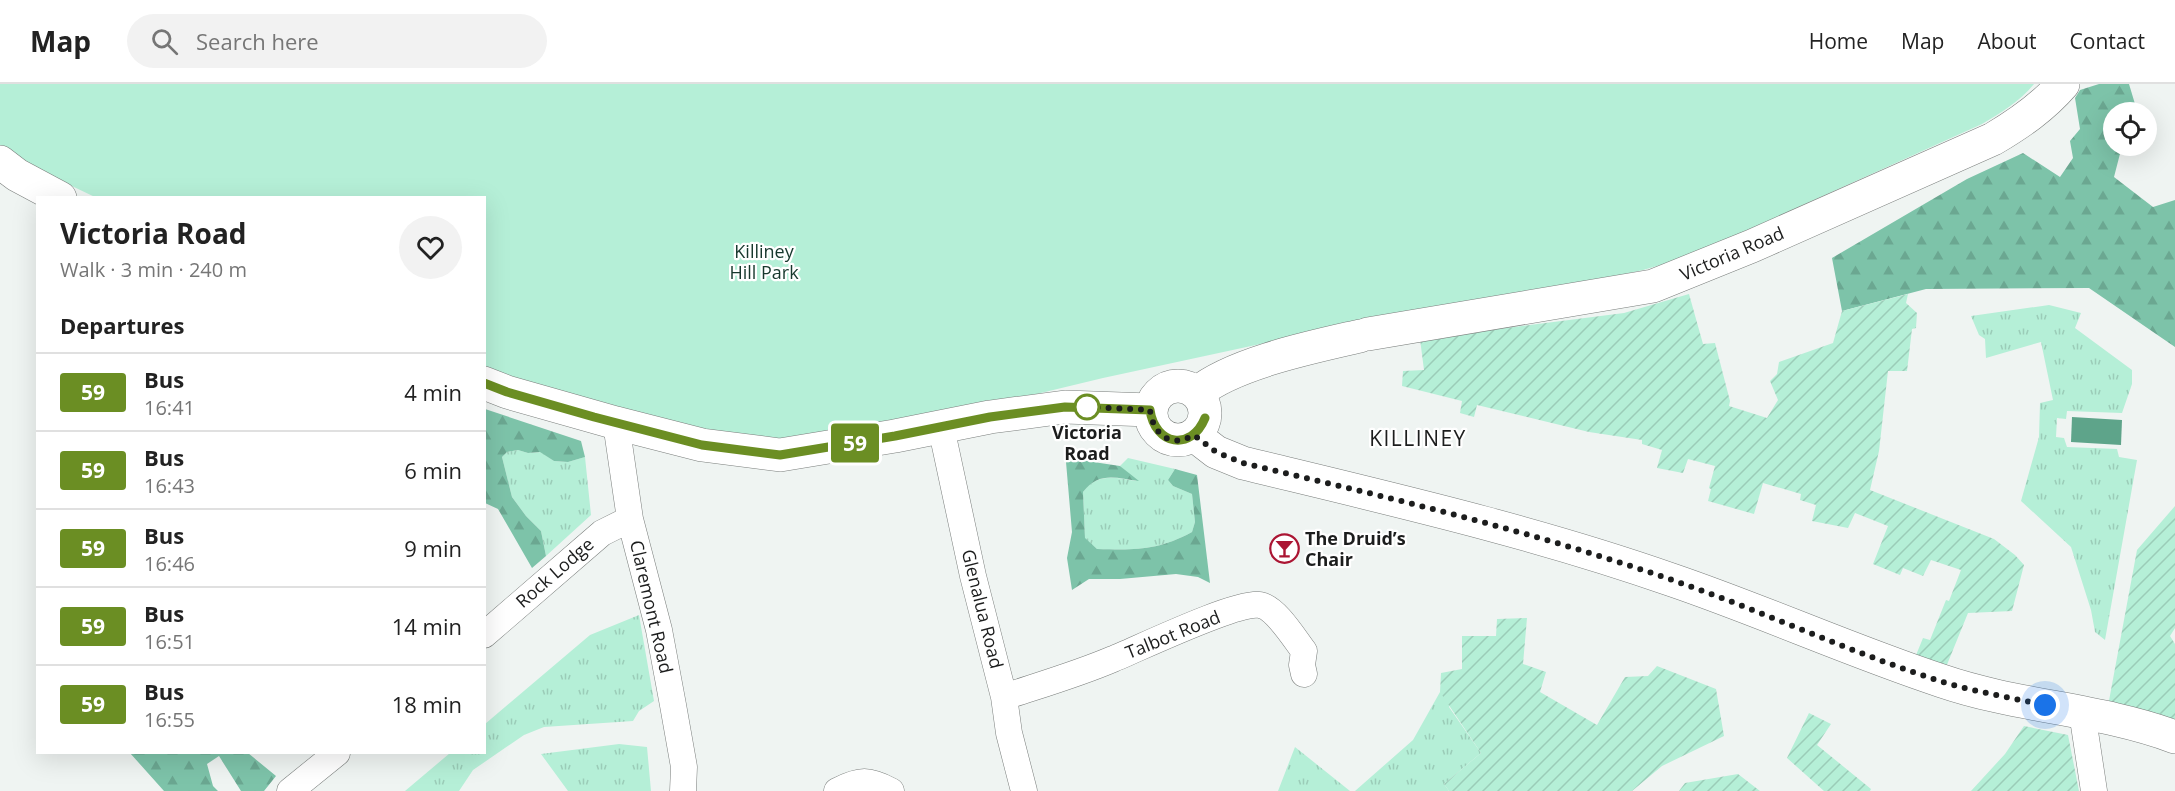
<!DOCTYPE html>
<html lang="en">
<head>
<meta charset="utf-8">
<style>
	body { margin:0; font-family:"Open Sans",sans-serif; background:#f2f2f2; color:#222; height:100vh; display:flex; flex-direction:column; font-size:22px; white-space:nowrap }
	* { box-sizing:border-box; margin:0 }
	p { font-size:20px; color:#767676 }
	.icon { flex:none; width:33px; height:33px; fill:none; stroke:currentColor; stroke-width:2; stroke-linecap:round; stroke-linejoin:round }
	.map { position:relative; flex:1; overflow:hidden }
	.side { position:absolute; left:36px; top:112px; width:450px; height:558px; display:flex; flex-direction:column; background:#fff; border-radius:0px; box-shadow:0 6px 24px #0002 }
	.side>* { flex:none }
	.badge { padding:0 12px; border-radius:4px; font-size:21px; line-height:39px }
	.fabs { position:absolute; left:2103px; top:18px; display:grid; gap:12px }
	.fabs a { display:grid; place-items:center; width:54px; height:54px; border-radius:50%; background:#fff; box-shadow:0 6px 24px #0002; font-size:30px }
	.you { position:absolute; width:30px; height:30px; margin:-15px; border:4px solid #fff; border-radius:50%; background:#1a73e8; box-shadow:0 0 0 9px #1a73e833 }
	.map>.badge { position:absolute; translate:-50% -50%; box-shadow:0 0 0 3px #fff }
	h2 { padding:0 24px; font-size:22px; line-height:54px }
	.round { display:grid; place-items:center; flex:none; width:63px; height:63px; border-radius:32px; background:#f2f2f2 }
	.summary { display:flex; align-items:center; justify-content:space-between; height:102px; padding:0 24px }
	h1 { font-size:28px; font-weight:700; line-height:45px }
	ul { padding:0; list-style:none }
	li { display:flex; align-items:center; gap:18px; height:78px; padding:0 24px; border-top:2px solid #e0e0e0 }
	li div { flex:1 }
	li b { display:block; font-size:22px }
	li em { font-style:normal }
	li .badge { min-width:66px; font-weight:700; text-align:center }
	header { display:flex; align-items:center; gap:36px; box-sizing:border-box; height:84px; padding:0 30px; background:#fff; border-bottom:2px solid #e0e0e0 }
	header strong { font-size:28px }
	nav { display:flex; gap:33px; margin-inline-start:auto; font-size:21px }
	.search { width:420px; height:54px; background:#f2f2f2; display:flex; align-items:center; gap:15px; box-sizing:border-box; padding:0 21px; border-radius:33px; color:#767676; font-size:22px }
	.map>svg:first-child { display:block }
	.grass { fill:url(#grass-tufts) }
	.forest { fill:url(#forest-firs) }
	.park { fill:#b5efd7 }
	.garden { fill:url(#garden-furrows) }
	.water { fill:#5ea48a }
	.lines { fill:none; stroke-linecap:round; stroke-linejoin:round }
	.minor-casing { stroke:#7a7e7c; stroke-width:27 }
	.tertiary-casing { stroke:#7a7e7c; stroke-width:34 }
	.secondary-casing { stroke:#7a7e7c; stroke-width:34 }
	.minor { stroke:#fff; stroke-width:26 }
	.tertiary { stroke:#fff; stroke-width:33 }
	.secondary { stroke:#fff; stroke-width:33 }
	.line-casing { stroke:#fff; stroke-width:14 }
	.line { stroke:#6b8e23; stroke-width:9 }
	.walk { stroke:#1c1d1d; stroke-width:6; stroke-dasharray:0 10.8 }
	.stop-dot { fill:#fff; stroke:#6b8e23; stroke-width:3 }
	.labels { text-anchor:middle; stroke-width:4.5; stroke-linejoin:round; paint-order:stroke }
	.park-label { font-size:18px; fill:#17382d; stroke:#fff }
	.street-label { font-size:18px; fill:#1c1d1d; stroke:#fff }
	.stop-label { font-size:18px; font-weight:bold; fill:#1c1d1d; stroke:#fff }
	.poi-label { font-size:18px; font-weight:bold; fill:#1c1d1d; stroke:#fff; text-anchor:start }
	.quarter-label { font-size:21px; letter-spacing:1.5px; fill:#1c1d1d; stroke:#fff }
</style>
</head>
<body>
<header>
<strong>Map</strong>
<div class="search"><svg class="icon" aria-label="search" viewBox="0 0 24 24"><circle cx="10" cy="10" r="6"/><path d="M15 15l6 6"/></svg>Search here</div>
<nav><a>Home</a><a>Map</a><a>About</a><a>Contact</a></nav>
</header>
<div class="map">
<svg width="2175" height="707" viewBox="0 0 2175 707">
	<defs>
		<pattern id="grass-tufts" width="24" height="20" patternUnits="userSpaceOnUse" patternTransform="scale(1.5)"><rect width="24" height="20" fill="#b5efd7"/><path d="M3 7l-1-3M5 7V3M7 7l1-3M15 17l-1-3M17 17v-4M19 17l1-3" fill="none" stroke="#9bccb8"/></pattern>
		<pattern id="forest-firs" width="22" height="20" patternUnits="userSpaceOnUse" patternTransform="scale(1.5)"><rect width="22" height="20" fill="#7dc3a9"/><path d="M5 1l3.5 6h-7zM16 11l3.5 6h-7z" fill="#6ba791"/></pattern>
		<pattern id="garden-furrows" width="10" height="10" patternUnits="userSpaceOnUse" patternTransform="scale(1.5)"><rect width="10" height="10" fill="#b5efd7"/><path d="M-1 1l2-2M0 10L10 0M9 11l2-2" fill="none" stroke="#9bccb8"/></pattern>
	</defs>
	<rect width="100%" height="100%" fill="#eff4f2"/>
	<!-- grass -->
	<path class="grass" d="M2049 221 2081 229 2075 244 2132 286V300L2122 329 2067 327 2066 335 2057 334 2056 353 2064 354 2067 363 2117 365 2119 373 2137 376 2105 556 2095 548 2091 526 2071 463 2021 417 2039 353 2040 319 2053 316 2041 258 1986 274 1985 255 1979 251 1971 232Z
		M518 366 528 369 541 368 554 377 568 378 585 373 591 431 546 472 541 447 526 432 512 413 502 373 507 368Z
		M1128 374 1175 385 1168 396 1173 402 1192 410 1195 438 1192 448C1157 467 1135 466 1097 465L1085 455 1083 408C1098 388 1115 394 1137 397L1120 382Z
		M639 531 654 617 639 627 633 637 544 643 524 651 473 686 459 707H405L450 669H484L485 640 590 551Z
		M1440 608 1452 611 1449 623 1481 669 1444 700 1449 707H1355L1413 656Z
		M619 660 647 663 651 707H568L541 670Z
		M1295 663 1350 707H1278Z"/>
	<!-- forest -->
	<path class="forest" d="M2099 0H2129L2135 20 2130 28H2114V62H2122L2114 93 2153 123 2175 116V263L2089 204 1926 205 1842 227 1832 174 1967 95 2023 69 2060 93 2073 74 2070 57 2080 45 2075 14 2080 6Z
		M485 325 581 357 585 373 568 378 554 377 540 368 528 369 518 366 507 368 502 373 512 413 526 432 541 447 546 472 532 484 498 425 485 419Z
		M1080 376 1120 382 1139 397C1116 394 1099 387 1083 408L1085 454 1097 465C1135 466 1157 467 1192 448L1195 438 1192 410 1173 402 1168 396 1175 385 1197 391 1210 499 1198 493 1176 490 1120 495H1089L1072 506 1067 474 1072 448 1066 378Z
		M130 669H248L276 692 264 707H241L219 672 207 680 213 702 218 707H164Z"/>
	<!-- park -->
	<path class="park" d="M0 0H2034C2020 17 2001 29 1982 40L1688 173 1643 186 1603 195 1362 238 1103 294 1020 314 789 356 716 352 485 286 484 114H97L13 74 0 63Z"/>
	<!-- garden -->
	<path class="garden" d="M1689 210 1703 260 1715 259 1730 317 1729 322 1767 334 1778 316 1770 297 1777 290 1779 278 1833 259 1842 227 1908 210 1906 219 1917 229 1916 244 1912 245 1907 287H1888L1879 367 1870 406 1994 455 2015 471 2024 481 2012 527 1968 529 1944 588 1914 576 1923 554 1930 556 1946 516 1949 517 1961 486 1931 476 1923 492 1903 484 1900 491 1873 480 1888 442 1855 429 1848 444 1812 437 1816 421 1800 416 1801 410 1763 399 1754 430 1708 417 1711 405 1709 404 1715 382 1688 375 1683 389 1657 384 1662 366 1642 360V356L1589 348 1477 321 1474 333 1460 329 1462 317 1402 302 1403 287 1424 286 1420 255 1624 229Z
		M2175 422V544L2170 552 2175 560V643L2108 622 2137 466Z
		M1527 534 1523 580 1546 588 1540 608 1597 641 1625 593 1648 592 1657 582 1716 605 1724 652 1662 682 1632 707H1449L1444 700 1481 669 1440 608 1441 589 1462 585V552H1496L1497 535Z
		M1809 629 1831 640 1817 661 1871 705 1870 707H1824L1787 674Z
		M2024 642 2068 651 2079 707H1971L2005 670Z
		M1738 690 1760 707H1679L1685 699Z"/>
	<!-- water -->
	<path class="water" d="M2072 333 2122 336 2121 361 2071 358Z"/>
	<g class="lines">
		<defs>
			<path id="minor" d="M616 339 630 435 659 546 673 621 684 683 683 707
				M941 343 973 492 1004 613 1009 649 1024 707
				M484 551 602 449 630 435
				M1004 613C1040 601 1078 590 1113 575 1140 564 1237 517 1260 521 1276 524 1294 554 1304 567L1302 581 1304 590
				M2082 628 2094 707
				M290 707 337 669
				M837 707C860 695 869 695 891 707"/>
			<path id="tertiary" d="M0 78 17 91 60 114
				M1368 250 1653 202 1752 162 1993 55C2020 39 2043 23 2063 0
				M484 299 507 308 616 339 702 361 780 371 895 352 990 333 1065 323 1150 326
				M1197 309C1234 279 1312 263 1360 252"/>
			<path id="secondary" d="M1151 329a27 27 0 1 1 54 0a27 27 0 1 1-54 0Z
				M1194 351 1216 368 1243 379C1387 414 1532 447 1672 496 1763 527 1851 567 1942 597 2018 623 2100 625 2175 653"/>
		</defs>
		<!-- minor casing -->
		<use href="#minor" class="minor-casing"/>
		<!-- tertiary casing -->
		<use href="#tertiary" class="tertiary-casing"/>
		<!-- secondary casing -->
		<use href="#secondary" class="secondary-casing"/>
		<!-- minor -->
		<use href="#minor" class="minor"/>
		<!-- tertiary -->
		<use href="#tertiary" class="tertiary"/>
		<!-- secondary -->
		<use href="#secondary" class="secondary"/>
	</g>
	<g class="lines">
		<defs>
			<path id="line" d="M484 299 507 308 594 333 702 361 780 371 895 352 990 333 1065 323 1150 326C1155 361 1191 368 1205 334"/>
		</defs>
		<!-- line casing -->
		<use href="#line" class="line-casing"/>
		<!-- line -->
		<use href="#line" class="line"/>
		<!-- walk -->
		<path class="walk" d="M1087 323 1150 326C1153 350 1170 365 1194 351L1216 368 1243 379C1387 413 1532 447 1672 496 1763 527 1851 569 1943 598 1977 608 2011 614 2045 621"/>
	</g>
	<!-- icons -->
	<defs>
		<symbol id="bar-ring" viewBox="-11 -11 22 22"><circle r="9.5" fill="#fff" stroke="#ab1533" stroke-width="1.5"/><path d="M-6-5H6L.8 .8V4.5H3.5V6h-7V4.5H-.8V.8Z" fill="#ab1533"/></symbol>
	</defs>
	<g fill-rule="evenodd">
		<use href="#bar-ring" x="1268" y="448" width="33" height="33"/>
	</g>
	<!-- markers -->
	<circle class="stop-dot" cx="1087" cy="323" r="12"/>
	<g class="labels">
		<!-- park labels -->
		<g class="park-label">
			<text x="764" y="174">Killiney<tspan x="764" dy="21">Hill Park</tspan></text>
		</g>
		<!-- street labels -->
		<g class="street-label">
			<text transform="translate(1732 170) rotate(-23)" y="6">Victoria Road</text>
			<text transform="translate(555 489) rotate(-41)" y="6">Rock Lodge</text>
			<text transform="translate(651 523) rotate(77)" y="6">Claremont Road</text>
			<text transform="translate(982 525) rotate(76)" y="6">Glenalua Road</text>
			<text transform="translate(1173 551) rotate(-22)" y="6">Talbot Road</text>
		</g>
		<!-- stop labels -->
		<g class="stop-label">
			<text x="1087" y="355">Victoria<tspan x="1087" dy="21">Road</tspan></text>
		</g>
		<!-- poi labels -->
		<g class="poi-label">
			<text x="1305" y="461">The Druid’s<tspan x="1305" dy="21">Chair</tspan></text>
		</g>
		<!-- quarter labels -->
		<g class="quarter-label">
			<text x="1418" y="362">KILLINEY</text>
		</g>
	</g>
</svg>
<div class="fabs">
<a><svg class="icon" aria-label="locate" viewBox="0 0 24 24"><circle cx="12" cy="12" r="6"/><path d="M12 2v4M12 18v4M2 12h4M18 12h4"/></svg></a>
</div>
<div class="you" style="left:2045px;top:621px"></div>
<b class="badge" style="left:855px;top:359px;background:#6b8e23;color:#fff">59</b>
<section class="side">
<div class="summary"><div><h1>Victoria Road</h1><p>Walk · 3 min · 240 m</p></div><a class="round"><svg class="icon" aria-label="heart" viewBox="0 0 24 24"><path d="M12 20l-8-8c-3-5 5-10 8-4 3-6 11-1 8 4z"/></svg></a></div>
<h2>Departures</h2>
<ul>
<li><span class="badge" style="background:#6b8e23;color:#fff">59</span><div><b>Bus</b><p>16:41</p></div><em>4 min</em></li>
<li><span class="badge" style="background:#6b8e23;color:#fff">59</span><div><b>Bus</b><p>16:43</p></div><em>6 min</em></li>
<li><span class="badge" style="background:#6b8e23;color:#fff">59</span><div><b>Bus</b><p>16:46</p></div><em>9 min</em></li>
<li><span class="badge" style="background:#6b8e23;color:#fff">59</span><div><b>Bus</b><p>16:51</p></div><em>14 min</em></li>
<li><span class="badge" style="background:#6b8e23;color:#fff">59</span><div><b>Bus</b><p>16:55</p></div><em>18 min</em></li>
</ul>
</section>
</div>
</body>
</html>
